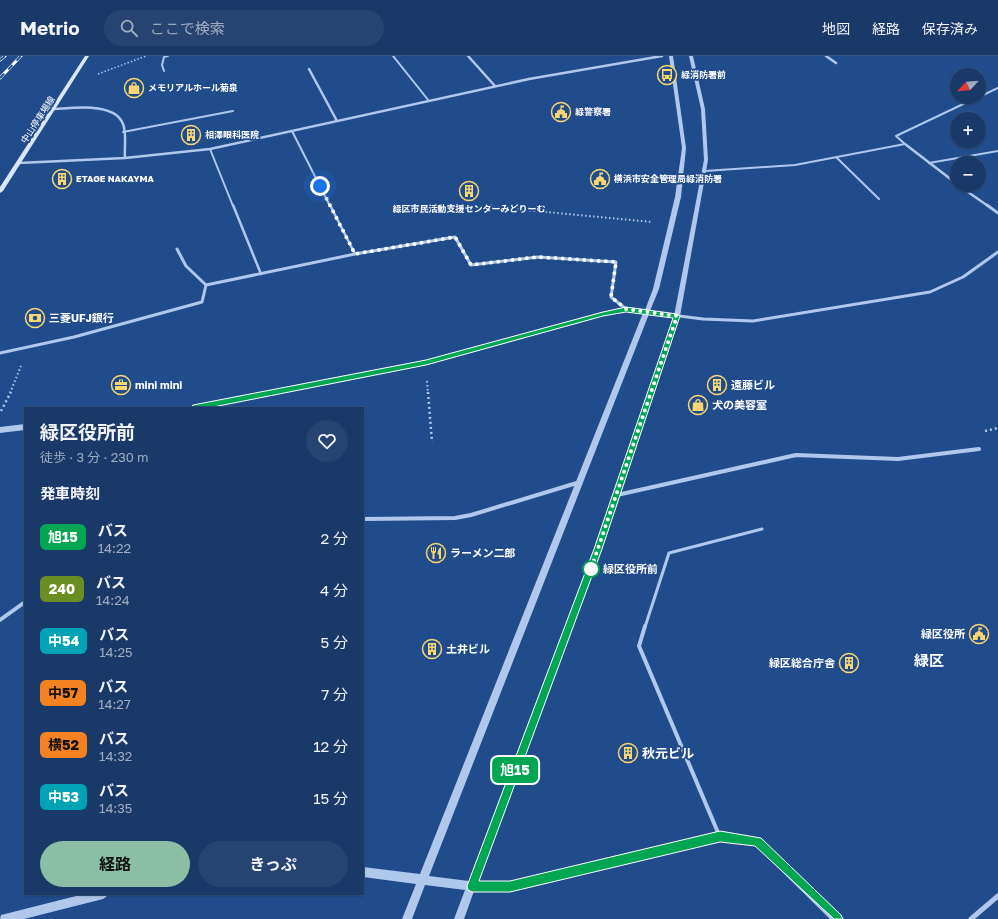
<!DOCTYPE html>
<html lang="ja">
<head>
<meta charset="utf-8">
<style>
	body { margin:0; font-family:"Golos Text","Noto Sans JP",sans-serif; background:#264471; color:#f1f3f6; height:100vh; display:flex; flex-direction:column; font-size:15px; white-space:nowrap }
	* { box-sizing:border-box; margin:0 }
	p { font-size:13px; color:#9facc0 }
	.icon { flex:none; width:22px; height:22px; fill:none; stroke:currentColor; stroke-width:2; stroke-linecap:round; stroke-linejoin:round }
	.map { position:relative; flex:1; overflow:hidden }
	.side { position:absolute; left:24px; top:351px; width:340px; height:488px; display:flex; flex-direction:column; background:#193969; border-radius:0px; box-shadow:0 1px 3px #0004,0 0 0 1px #37537d }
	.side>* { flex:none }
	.badge { padding:0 8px; border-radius:6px; font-size:14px; line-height:26px }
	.needle { width:26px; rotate:244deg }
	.controls { position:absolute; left:950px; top:12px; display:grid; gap:8px }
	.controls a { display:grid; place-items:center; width:36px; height:36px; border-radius:50%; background:#193969; box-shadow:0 1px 3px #0004,0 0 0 1px #37537d; font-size:20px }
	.you { position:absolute; width:20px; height:20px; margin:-10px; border:3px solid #fff; border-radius:50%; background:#1a73e8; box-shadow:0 0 0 6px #1a73e833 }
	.map>.badge { position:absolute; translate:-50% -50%; box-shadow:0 0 0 2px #fff }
	h2 { padding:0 16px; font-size:15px; line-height:36px }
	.round { display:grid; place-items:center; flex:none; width:42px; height:42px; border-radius:21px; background:#264471 }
	.head { display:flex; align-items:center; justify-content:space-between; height:68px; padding:0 16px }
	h1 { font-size:19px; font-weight:700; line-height:30px }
	.button { display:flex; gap:8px; margin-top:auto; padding:8px 16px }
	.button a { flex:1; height:46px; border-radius:24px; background:#8abfa5; color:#111; font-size:16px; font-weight:700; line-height:46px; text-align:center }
	.button a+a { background:#264471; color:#f1f3f6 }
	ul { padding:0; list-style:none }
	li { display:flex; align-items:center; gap:12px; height:52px; padding:0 16px }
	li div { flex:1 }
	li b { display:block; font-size:15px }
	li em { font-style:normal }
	li .badge { min-width:44px; font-weight:700; text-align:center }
	header { display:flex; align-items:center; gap:24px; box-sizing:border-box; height:56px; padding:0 20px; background:#193969; border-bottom:1px solid #37537d }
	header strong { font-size:19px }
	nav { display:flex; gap:22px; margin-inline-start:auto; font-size:14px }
	.search { width:280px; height:36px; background:#264471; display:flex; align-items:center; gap:10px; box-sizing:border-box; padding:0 14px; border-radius:22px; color:#9facc0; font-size:15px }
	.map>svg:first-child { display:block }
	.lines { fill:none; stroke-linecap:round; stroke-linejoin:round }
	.path-far2 { stroke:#afc8eb; stroke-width:1.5; stroke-dasharray:1.5 2; stroke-linecap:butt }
	.path-far1 { stroke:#afc8eb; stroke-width:2; stroke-dasharray:1.5 2.5; stroke-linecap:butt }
	.path { stroke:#afc8eb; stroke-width:2.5; stroke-dasharray:2 3; stroke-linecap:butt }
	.service-far3 { stroke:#afc8eb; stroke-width:2 }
	.service-far2 { stroke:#afc8eb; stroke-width:2.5 }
	.service-far1 { stroke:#afc8eb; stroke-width:3 }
	.service { stroke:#afc8eb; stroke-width:4 }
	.minor-far3 { stroke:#afc8eb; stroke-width:2.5 }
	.minor-far2 { stroke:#afc8eb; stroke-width:3 }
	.minor-far1 { stroke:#afc8eb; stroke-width:4 }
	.minor { stroke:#afc8eb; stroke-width:5 }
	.tertiary { fill:#afc8eb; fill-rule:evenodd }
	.secondary { fill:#dae6f9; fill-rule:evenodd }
	.rail-casing { stroke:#fff; stroke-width:3 }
	.rail { stroke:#214c8c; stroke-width:2; stroke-dasharray:6; stroke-linecap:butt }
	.line { fill:#00a651; stroke:#fff }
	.walk { stroke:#fff; stroke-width:4; stroke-dasharray:0 7.2 }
	.stop-dot { fill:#fff; stroke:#00a651; stroke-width:2 }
	.labels { text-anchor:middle; stroke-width:3.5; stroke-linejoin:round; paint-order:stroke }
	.far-poi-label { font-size:9px; font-weight:bold; fill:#fff; stroke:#214c8c; text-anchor:start }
	.far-street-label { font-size:9px; fill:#fff; stroke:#214c8c }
	.poi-label { font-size:11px; font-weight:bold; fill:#fff; stroke:#214c8c; text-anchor:start }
	.stop-label { font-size:11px; font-weight:bold; fill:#fff; stroke:#214c8c; text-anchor:start }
	.near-poi-label { font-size:13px; font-weight:bold; fill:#fff; stroke:#214c8c; text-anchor:start }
	.district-label { font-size:15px; font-weight:bold; fill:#fff; stroke:#214c8c }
</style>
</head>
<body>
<header>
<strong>Metrio</strong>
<div class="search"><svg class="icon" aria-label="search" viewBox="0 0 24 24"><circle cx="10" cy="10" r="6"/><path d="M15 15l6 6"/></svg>ここで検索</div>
<nav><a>地図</a><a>経路</a><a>保存済み</a></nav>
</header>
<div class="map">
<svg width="998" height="863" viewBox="0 0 998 863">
	<rect width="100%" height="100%" fill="#214c8c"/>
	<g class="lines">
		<!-- path-far2 -->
		<path class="path-far2" d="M98 18 146 0
			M490 149 492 150"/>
		<!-- path-far1 -->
		<path class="path-far1" d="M490 149 494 151 652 166
			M427 325 428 337
			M10 337 21 310"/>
		<!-- path -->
		<path class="path" d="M428 336 432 386
			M1 355 11 336
			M985 375 998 372"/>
		<!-- service-far3 -->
		<path class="service-far3" d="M393 0 429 45
			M164 15 162 9 164 1 168 0
			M979 41 998 32
			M292 75 330 150
			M123 76 233 55
			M210 93 233 150
			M836 101 879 143
			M929 107 998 95
			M705 115 795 109 905 88 896 80 978 41"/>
		<!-- service-far2 -->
		<path class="service-far2" d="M233 149 261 218
			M330 149 355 198"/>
		<!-- service-far1 -->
		<path class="service-far1" d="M645 571 669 497 762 473"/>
		<!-- service -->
		<path class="service" d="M645 570 639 590 719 779"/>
		<!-- minor-far3 -->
		<path class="minor-far3" d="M468 0 495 30
			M826 0 836 7
			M309 13 337 65
			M55 53C74 52 115 46 123 68 127 78 124 91 125 102
			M905 88 957 128
			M19 107 125 102 210 93 529 23 662 0
			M958 129 988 150"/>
		<!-- minor-far2 -->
		<path class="minor-far2" d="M987 149 998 157
			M206 229 355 198 455 181 471 209 538 201 616 206 611 241 626 253
			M648 256 703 263 753 265 930 236 963 221 998 196
			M0 297 74 281 202 246 206 229 186 210 177 193"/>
		<!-- minor-far1 -->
		<path class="minor-far1" d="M617 439 796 399 898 403 979 393
			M363 463 455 462 471 459 580 426
			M0 564 25 546"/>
		<!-- minor -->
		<path class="minor" d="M971 863 998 840"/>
		<!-- tertiary -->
		<path class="tertiary" d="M669 0H673L686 92 681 141 659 233 650 255 651 256 649 258 429 820 469 825 594 493 674 260 704 104 701 53 689 0H693L705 53 708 104 680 260 602 493 478 825 510 826 720 775 760 782 841 859 842 863H830L755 789 720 785 510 836 474 835 464 863H454L465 834 425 829 412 863H402L416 828 363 821V811L420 818 643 257 626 255 603 260 426 309 206 352H190L193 350 426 305 603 256 626 251 645 254 653 233 675 141 682 92Z
			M25 368V374L0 377V371Z
			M84 838H108L106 841 103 843 24 863H0L1 859 5 858Z"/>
		<!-- secondary -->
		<path class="secondary" d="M85 0H89L3 135 0 137V131Z"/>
		<defs>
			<path id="rail" d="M0 4 5 0
				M0 22 21 0"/>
		</defs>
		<!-- rail casing -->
		<use href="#rail" class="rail-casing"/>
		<!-- rail -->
		<use href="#rail" class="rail"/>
	</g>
	<!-- line -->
	<path class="line" d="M626 251 677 258 680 260 602 493 479 825H510L720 775 761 782 841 859 843 863H834L755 790 720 786 510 836H472L468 834 467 830 594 493 673 262 626 256 603 260 426 309 193 355 190 352 193 349 426 304 603 256Z"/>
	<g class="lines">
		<!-- walk -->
		<path class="walk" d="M320 130 355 198 455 181 471 209 538 201 616 206 611 241 626 253 677 260 591 513"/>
	</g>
	<!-- icons -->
	<defs>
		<symbol id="bus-ring" viewBox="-11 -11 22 22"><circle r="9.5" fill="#214c8c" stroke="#f8d670" stroke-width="1.5"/><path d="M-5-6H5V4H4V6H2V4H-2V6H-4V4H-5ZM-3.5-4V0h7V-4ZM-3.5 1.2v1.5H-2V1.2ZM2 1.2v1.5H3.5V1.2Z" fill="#f8d670"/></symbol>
		<symbol id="shop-ring" viewBox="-11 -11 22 22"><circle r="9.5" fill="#214c8c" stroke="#f8d670" stroke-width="1.5"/><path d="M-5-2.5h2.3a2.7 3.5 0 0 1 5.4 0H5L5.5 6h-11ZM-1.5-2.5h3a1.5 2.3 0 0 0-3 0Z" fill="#f8d670"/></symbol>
		<symbol id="civic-ring" viewBox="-11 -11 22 22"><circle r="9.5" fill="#214c8c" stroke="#f8d670" stroke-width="1.5"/><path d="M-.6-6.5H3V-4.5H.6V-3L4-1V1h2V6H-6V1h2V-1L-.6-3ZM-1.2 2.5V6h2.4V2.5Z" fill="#f8d670"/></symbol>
		<symbol id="building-ring" viewBox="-11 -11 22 22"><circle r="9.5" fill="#214c8c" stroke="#f8d670" stroke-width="1.5"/><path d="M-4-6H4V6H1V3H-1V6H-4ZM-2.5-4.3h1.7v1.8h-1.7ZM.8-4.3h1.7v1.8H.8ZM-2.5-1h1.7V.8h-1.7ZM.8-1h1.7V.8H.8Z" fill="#f8d670"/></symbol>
		<symbol id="bank-ring" viewBox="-11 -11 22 22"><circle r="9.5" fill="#214c8c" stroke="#f8d670" stroke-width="1.5"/><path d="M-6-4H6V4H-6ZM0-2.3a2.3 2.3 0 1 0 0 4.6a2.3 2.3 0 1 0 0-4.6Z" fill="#f8d670"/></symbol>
		<symbol id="office-ring" viewBox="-11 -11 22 22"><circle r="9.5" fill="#214c8c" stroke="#f8d670" stroke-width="1.5"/><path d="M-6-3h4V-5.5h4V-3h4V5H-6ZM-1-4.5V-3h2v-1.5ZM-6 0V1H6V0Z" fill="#f8d670"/></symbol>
		<symbol id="restaurant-ring" viewBox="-11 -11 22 22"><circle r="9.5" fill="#214c8c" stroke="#f8d670" stroke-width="1.5"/><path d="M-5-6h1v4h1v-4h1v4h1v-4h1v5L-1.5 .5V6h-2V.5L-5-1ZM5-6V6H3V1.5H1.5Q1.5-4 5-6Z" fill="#f8d670"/></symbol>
	</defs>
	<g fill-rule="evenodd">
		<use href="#bus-ring" x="656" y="8" width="22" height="22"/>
		<use href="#shop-ring" x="123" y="21" width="22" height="22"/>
		<use href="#civic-ring" x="550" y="45" width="22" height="22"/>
		<use href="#building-ring" x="180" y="68" width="22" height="22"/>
		<use href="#building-ring" x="51" y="112" width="22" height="22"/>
		<use href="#civic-ring" x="589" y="112" width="22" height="22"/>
		<use href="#building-ring" x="458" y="124" width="22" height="22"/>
		<use href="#bank-ring" x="24" y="251" width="22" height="22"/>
		<use href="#office-ring" x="110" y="318" width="22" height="22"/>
		<use href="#building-ring" x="706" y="318" width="22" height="22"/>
		<use href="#shop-ring" x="687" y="338" width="22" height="22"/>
		<use href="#restaurant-ring" x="425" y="486" width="22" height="22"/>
		<use href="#civic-ring" x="968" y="567" width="22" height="22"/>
		<use href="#building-ring" x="421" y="582" width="22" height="22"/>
		<use href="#building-ring" x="838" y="596" width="22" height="22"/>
		<use href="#building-ring" x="617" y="686" width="22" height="22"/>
	</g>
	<!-- markers -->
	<circle class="stop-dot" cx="591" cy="513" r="8"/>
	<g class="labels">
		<!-- far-poi labels -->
		<g class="far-poi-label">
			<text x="681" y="22">緑消防署前</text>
			<text x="148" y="35">メモリアルホール菊泉</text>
			<text x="575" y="59">緑警察署</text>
			<text x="205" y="82">相澤眼科医院</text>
			<text x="76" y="126">ETAGE NAKAYMA</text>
			<text x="614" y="126">横浜市安全管理局緑消防署</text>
			<text x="469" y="156" text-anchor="middle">緑区市民活動支援センターみどりーむ</text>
		</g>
		<!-- far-street labels -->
		<g class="far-street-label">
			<text transform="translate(38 64) rotate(-57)" y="3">中山停車場線</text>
		</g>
		<!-- poi labels -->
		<g class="poi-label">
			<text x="49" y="266">三菱UFJ銀行</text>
			<text x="135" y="333">mini mini</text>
			<text x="731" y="333">遠藤ビル</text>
			<text x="712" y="353">犬の美容室</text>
			<text x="450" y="501">ラーメン二郎</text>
			<text x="965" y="582" text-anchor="end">緑区役所</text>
			<text x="446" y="597">土井ビル</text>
			<text x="835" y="611" text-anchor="end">緑区総合庁舎</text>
		</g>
		<!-- stop labels -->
		<g class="stop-label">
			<text x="603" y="517">緑区役所前</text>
		</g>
		<!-- near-poi labels -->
		<g class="near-poi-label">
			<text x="642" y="702">秋元ビル</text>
		</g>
		<!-- district labels -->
		<g class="district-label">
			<text x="929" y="610">緑区</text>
		</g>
	</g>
</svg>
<div class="controls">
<a><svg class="needle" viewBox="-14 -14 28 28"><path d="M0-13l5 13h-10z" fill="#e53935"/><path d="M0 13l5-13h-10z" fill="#9facc0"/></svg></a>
<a>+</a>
<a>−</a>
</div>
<div class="you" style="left:320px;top:130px"></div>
<b class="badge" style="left:515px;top:714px;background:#00a651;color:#fff">旭15</b>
<section class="side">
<div class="head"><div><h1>緑区役所前</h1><p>徒歩 · 3 分 · 230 m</p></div><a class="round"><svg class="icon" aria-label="heart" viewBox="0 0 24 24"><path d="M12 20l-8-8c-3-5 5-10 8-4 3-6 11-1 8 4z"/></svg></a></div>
<h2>発車時刻</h2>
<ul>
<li><span class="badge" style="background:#00a651;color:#fff">旭15</span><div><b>バス</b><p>14:22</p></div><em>2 分</em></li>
<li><span class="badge" style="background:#6b8e23;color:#fff">240</span><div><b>バス</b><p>14:24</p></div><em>4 分</em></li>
<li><span class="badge" style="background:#00a3b4;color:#fff">中54</span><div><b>バス</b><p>14:25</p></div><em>5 分</em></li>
<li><span class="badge" style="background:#f58220;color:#111">中57</span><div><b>バス</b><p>14:27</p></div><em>7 分</em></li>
<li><span class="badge" style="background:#f58220;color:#111">横52</span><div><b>バス</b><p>14:32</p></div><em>12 分</em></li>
<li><span class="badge" style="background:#00a3b4;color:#fff">中53</span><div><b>バス</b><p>14:35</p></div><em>15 分</em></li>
</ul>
<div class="button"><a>経路</a><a>きっぷ</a></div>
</section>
</div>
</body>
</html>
